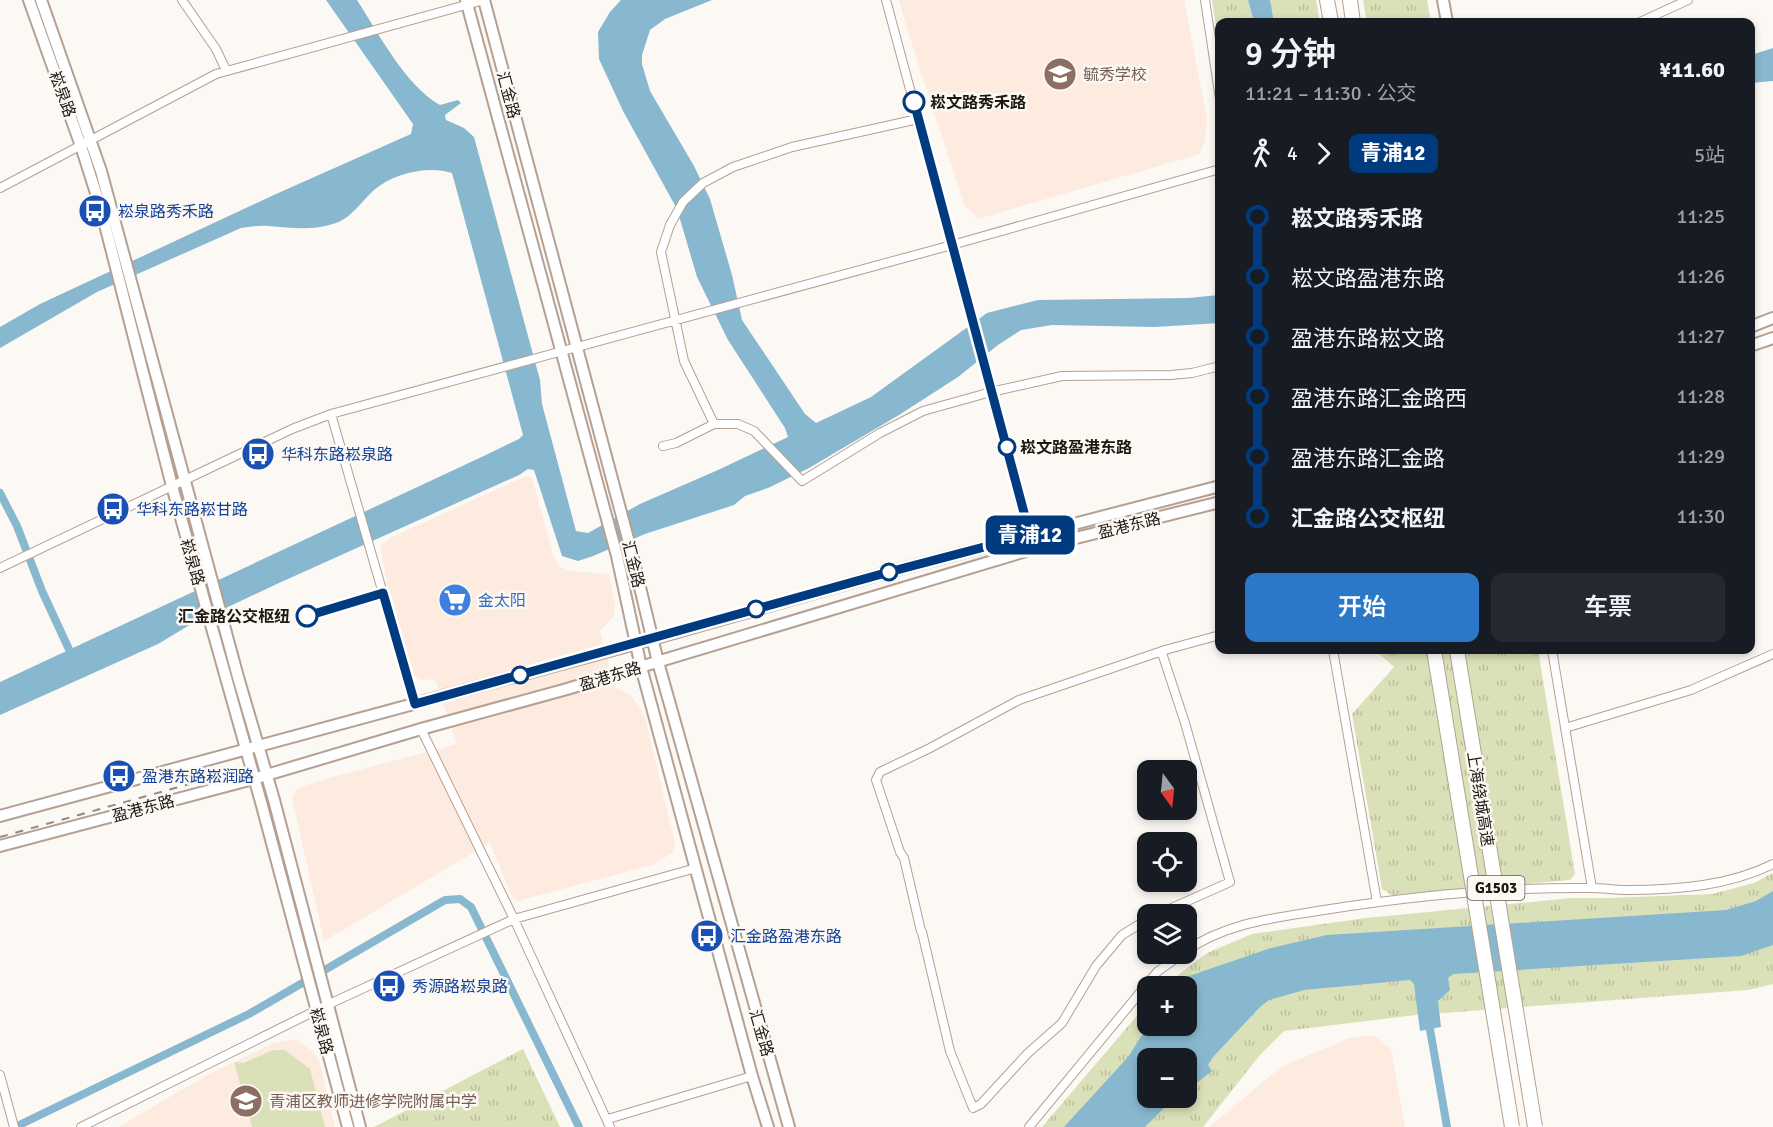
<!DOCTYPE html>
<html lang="zh">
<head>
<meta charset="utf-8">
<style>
	body { margin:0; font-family:Signika,"Noto Sans SC",sans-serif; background:#242831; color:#f1f3f6; height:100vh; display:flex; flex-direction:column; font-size:22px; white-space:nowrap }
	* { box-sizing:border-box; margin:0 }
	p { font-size:20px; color:#9ea1a6 }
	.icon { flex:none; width:33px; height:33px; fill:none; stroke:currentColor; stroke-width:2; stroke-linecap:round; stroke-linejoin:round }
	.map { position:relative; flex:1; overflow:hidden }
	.panel { position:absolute; left:1215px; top:18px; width:540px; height:636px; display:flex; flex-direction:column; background:#171b24; border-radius:12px; box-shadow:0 3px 9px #0003 }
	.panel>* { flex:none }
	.badge { padding:0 12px; border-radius:9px; font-size:21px; line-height:39px }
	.needle { width:39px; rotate:165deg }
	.fabs { position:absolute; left:1137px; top:760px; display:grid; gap:12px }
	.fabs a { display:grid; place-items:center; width:60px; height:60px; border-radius:12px; background:#171b24; box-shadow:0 3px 9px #0003; font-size:30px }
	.map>.badge { position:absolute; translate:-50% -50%; box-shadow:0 0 0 3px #fff }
	.legs { display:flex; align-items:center; gap:9px; height:66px; padding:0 30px; font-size:20px }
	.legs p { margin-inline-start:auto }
	.overview { display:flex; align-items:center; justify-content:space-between; height:102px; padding:0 30px }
	h1 { font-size:33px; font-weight:600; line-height:45px }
	.cta { display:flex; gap:12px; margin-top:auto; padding:12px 30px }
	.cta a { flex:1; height:69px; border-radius:12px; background:#2a78c7; color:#fff; font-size:24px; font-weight:600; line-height:69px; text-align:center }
	.cta a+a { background:#242831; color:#f1f3f6 }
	ul { padding:0 30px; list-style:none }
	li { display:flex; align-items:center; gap:21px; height:60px; font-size:22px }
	li i { display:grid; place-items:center; width:9px; height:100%; margin:0 8px; background:currentColor }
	li i::after { content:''; width:15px; height:15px; margin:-8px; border:4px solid; border-radius:50%; background:#171b24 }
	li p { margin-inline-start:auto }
	li:first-child i { background:linear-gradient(#0000 50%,currentColor 0) }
	li:last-child i { background:linear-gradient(currentColor 50%,#0000 0) }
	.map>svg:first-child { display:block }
	.built { fill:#fdebdf }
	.green { fill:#dae0b8 }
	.park { fill:url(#park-tufts); fill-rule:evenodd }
	.water { fill:#88b8cf }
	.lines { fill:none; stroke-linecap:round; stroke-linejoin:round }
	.canal { stroke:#88b8cf; stroke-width:8 }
	.street-casing { stroke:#b5a091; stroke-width:10 }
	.secondary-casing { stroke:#b5a091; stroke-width:14 }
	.highway-casing { stroke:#b5a091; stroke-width:16 }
	.street { stroke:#fff; stroke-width:8 }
	.secondary { stroke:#fff; stroke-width:10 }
	.highway { stroke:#fff; stroke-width:14 }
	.rail { stroke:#908a85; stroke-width:2; stroke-dasharray:8 8; stroke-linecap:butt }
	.highway-bridge-casing { stroke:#b5a091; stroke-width:16; stroke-linecap:butt }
	.highway-bridge { stroke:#fff; stroke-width:14 }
	.line-1-casing { stroke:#fff; stroke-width:14 }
	.line-1 { stroke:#003b80; stroke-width:9 }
	.stop-1-dot { fill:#fff; stroke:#003b80; stroke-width:3 }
	.labels { text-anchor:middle; stroke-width:5; stroke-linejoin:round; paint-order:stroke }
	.shield { fill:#fcf8f4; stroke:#615b56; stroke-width:1.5 }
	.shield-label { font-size:15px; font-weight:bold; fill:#1f1812 }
	.education-label { font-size:16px; fill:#785e54; stroke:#fcf8f4; text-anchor:start }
	.street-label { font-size:16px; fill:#1f1812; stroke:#fcf8f4 }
	.stop-label { font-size:16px; font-weight:bold; fill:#1f1812; stroke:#fcf8f4; text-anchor:start }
	.transit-label { font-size:16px; fill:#164399; stroke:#fcf8f4; text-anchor:start }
	.shop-label { font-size:16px; fill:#366cbe; stroke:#fcf8f4; text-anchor:start }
</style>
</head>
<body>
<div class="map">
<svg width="1773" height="1127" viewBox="0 0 1773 1127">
	<defs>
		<pattern id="park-tufts" width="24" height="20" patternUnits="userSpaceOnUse" patternTransform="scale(1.5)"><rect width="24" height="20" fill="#dae0b8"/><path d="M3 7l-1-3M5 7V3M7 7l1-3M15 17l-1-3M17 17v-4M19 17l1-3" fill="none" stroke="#bbbf9d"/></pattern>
	</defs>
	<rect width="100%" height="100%" fill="#fcf8f4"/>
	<!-- built -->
	<path class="built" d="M899 0H1184L1207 119 1205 140 1200 154 978 219 964 204 907 29Z
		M526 476 532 478 554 558 559 566 570 571 609 574 615 604 614 616 600 631 615 688 622 690 633 698 640 708 646 722 675 843 672 853 655 864 518 901 512 897 490 843 324 941 292 798 297 789 325 779 457 744 435 679 421 680 405 667 380 547 390 538Z
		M1373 1035 1391 1049 1405 1127H1209L1281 1067 1349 1038Z
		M295 1039 312 1051 319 1060 335 1127H118L209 1074 274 1043Z"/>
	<!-- green -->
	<path class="green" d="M273 1050H285L310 1069 325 1127H252L234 1062 244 1063Z"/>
	<!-- park -->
	<path class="park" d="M1212 0H1248L1254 22H1220L1219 45Z
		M1270 0H1316L1320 22H1274Z
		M1363 0H1427L1431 22H1367Z
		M1375 650H1538L1575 874 1570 880 1392 895 1382 889 1352 714 1394 667Z
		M1773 873V984L1748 990 1416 1015 1284 1031 1259 1056 1203 1127H1042L1147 1004 1148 1026H1186V987H1162L1207 953 1252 934 1366 918 1572 898H1609L1712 894 1754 883ZM1148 1059H1186V1098H1148Z
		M523 1049 560 1127H374Z"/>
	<!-- water -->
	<path class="water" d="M326 0H357C379 34 405 85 440 105L458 100 461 103 445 115 446 120 464 128 474 137 540 380 542 404 576 531 588 533 640 504 718 470 788 437 785 428 728 340 697 277 677 209 623 111 599 59 598 32 610 12 621 0H712L665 19 650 30 642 55V64L650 91 694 166 710 199 732 275 742 320 805 414 816 423 871 397 987 313 1038 300 1188 298 1219 295V323L1155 327 1052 325 1021 330 998 345 958 377 899 415 809 468 768 488 745 496 734 505 645 534 593 556 578 561 562 556 534 470 528 469 519 475 279 583 188 626 158 644 0 715V682L488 454 519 439 523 435 452 173C429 165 393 173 374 190 363 200 351 218 336 223 313 231 292 228 268 226 259 225 249 227 241 228L97 292 0 348V327L40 304 276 194 411 134 413 124Z
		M1248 0H1270L1274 22H1254Z
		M1773 48V81L1751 83V55Z
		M1773 891V945L1741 956 1453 974 1448 978 1450 990 1438 1001 1441 1027 1420 1031 1414 984 1410 980 1304 990 1269 1000 1260 1007 1213 1057 1208 1065 1212 1071 1194 1085 1187 1086 1186 1059H1148V1098H1174L1145 1127H1064L1128 1057 1148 1026H1186V987H1175L1183 978 1271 948 1327 935 1726 910 1756 901Z"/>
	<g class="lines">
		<!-- canal -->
		<path class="canal" d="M0 493 17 526 42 591 73 658
			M1428 1018 1447 1127
			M15 1127 249 1014 445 900 460 899 471 907 579 1127"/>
		<defs>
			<path id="street" d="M182 0 216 49 226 70
				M886 0 1030 535 1036 548
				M1205 0 1220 99
				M1640 22 1688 0
				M0 188 216 74 484 0
				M331 414 415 704
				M714 424 684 361 661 252 670 225 683 202 703 183 733 167 792 147 918 119
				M663 446 676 443 714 424H738L754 431 802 481 880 433 923 411 991 392 1062 376 1171 375 1192 373 1220 366
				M0 568 292 429 331 414 952 245 1220 169
				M1333 650 1377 902
				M1552 650 1592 888
				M1565 728 1691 690 1773 654
				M421 729 514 919 610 1127
				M1156 915 1230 882 1185 723 1162 653
				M921 931 904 858 900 852 876 780 880 772 930 748 1019 700 1165 650 1220 635
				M922 932 950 1051 973 1108 981 1104 1028 1053 1062 1023 1096 966 1122 935 1148 919
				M1186 951C1227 922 1276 918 1324 910 1412 896 1502 887 1591 888 1603 888 1615 890 1627 890 1676 890 1729 886 1773 864
				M0 1075 14 1127
				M608 1119 752 1076
				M81 1127 327 1005 514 919 696 868
				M1029 1127 1157 972 1182 954"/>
			<path id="secondary" d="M29 0 81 146 101 209 172 486 261 802 348 1127
				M41 0 101 171 238 677 274 800 360 1127
				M466 0 617 556 641 667 752 1076 768 1127
				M484 0 631 550 658 662 789 1127
				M1443 0 1447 22
				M1750 327 1773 318
				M1750 346 1773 338
				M0 816 635 644 889 572 1220 486
				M0 846 253 779 421 729 567 689 1036 548 1220 502"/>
			<path id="highway" d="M1327 0 1331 22
				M1350 0 1353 22"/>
		</defs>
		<!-- street casing -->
		<use href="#street" class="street-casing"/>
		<!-- secondary casing -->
		<use href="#secondary" class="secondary-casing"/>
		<!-- highway casing -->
		<use href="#highway" class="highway-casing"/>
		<!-- street -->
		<use href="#street" class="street"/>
		<!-- secondary -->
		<use href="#secondary" class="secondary"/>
		<!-- highway -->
		<use href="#highway" class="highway"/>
		<!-- rail -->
		<path class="rail" d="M0 837 218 776"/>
		<defs>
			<path id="highway-bridge" d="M1434 650 1512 1127
				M1457 650 1535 1127"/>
		</defs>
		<!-- highway-bridge casing -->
		<use href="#highway-bridge" class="highway-bridge-casing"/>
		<!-- highway-bridge -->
		<use href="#highway-bridge" class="highway-bridge"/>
	</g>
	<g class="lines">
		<defs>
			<path id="line-1" d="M307 616 383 593 415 704 889 572 1030 535 914 102"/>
		</defs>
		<!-- line-1 casing -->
		<use href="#line-1" class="line-1-casing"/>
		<!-- line-1 -->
		<use href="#line-1" class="line-1"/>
	</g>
	<!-- icons -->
	<defs>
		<symbol id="school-disc" viewBox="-11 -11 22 22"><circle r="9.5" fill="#8d6e63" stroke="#fcf8f4"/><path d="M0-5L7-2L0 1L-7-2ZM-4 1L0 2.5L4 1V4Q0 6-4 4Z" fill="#fff"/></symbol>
		<symbol id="bus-disc" viewBox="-11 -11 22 22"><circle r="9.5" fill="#1a4fb4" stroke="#fcf8f4"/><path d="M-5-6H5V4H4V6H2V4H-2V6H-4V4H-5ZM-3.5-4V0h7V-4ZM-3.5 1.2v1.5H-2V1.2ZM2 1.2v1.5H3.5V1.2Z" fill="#fff"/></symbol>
		<symbol id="supermarket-disc" viewBox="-11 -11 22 22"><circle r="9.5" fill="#3f7fe0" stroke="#fcf8f4"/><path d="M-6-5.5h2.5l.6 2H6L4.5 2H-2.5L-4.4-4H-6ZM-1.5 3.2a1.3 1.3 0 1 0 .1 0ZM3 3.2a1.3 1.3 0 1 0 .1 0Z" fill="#fff"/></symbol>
	</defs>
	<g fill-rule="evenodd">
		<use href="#school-disc" x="1041" y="55" width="38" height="38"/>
		<use href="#bus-disc" x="76" y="192" width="38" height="38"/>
		<use href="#bus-disc" x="239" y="435" width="38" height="38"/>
		<use href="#bus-disc" x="94" y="490" width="38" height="38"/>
		<use href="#supermarket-disc" x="436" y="581" width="38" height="38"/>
		<use href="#bus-disc" x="100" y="757" width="38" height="38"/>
		<use href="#bus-disc" x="688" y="917" width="38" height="38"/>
		<use href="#bus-disc" x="370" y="967" width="38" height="38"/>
		<use href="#school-disc" x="227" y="1082" width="38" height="38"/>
	</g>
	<!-- markers -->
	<g class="stop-1-dot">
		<circle cx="914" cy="102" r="10"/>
		<circle cx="1007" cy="447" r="8"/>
		<circle cx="889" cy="572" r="8"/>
		<circle cx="756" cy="609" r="8"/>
		<circle cx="307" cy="616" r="10"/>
		<circle cx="520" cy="675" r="8"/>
	</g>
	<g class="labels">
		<!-- shield labels -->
		<rect class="shield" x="1467.5" y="876" width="57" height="24" rx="4.5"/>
		<g class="shield-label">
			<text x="1496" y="893">G1503</text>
		</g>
		<!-- education labels -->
		<g class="education-label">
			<text x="1083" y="80">毓秀学校</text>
			<text x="269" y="1107">青浦区教师进修学院附属中学</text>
		</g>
		<!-- street labels -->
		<g class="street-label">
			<text transform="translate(63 94) rotate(70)" y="6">崧泉路</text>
			<text transform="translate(509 95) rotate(75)" y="6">汇金路</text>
			<text transform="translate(1129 525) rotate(-14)" y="6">盈港东路</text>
			<text transform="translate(193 562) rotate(74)" y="6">崧泉路</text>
			<text transform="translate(634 564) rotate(76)" y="6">汇金路</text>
			<text transform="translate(610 676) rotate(-17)" y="6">盈港东路</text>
			<text transform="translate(1481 799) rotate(81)" y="6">上海绕城高速</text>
			<text transform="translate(143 808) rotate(-15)" y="6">盈港东路</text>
			<text transform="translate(322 1031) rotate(75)" y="6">崧泉路</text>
			<text transform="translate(762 1033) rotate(74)" y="6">汇金路</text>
		</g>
		<!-- stop labels -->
		<g class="stop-label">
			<text x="930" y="108">崧文路秀禾路</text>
			<text x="1020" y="453">崧文路盈港东路</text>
			<text x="290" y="622" text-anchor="end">汇金路公交枢纽</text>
		</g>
		<!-- transit labels -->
		<g class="transit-label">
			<text x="118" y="217">崧泉路秀禾路</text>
			<text x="281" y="460">华科东路崧泉路</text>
			<text x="136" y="515">华科东路崧甘路</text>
			<text x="142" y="782">盈港东路崧润路</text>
			<text x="730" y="942">汇金路盈港东路</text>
			<text x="412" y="992">秀源路崧泉路</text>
		</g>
		<!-- shop labels -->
		<g class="shop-label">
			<text x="478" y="606">金太阳</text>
		</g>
	</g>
</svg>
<div class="fabs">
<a><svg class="needle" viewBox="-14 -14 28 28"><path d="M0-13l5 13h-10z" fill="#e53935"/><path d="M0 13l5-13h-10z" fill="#9ea1a6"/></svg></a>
<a><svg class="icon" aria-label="locate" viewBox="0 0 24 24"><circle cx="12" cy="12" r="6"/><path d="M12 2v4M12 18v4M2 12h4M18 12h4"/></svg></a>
<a><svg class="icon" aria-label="layers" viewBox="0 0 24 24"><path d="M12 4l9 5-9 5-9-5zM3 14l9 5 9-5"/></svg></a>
<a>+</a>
<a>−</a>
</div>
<b class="badge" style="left:1030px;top:535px;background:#003b80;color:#fff">青浦12</b>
<section class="panel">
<div class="overview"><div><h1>9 分钟</h1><p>11:21 – 11:30 · 公交</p></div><b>¥11.60</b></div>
<div class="legs"><svg class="icon" aria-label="walk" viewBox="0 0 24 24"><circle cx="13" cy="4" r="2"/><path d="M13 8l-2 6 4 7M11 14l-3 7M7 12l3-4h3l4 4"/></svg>4<svg class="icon" aria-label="forward" viewBox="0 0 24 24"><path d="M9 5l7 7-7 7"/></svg><b class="badge" style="background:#003b80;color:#fff">青浦12</b><p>5站</p></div>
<ul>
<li><i style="color:#003b80"></i><b>崧文路秀禾路</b><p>11:25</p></li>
<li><i style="color:#003b80"></i><span>崧文路盈港东路</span><p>11:26</p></li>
<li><i style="color:#003b80"></i><span>盈港东路崧文路</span><p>11:27</p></li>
<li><i style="color:#003b80"></i><span>盈港东路汇金路西</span><p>11:28</p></li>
<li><i style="color:#003b80"></i><span>盈港东路汇金路</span><p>11:29</p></li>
<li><i style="color:#003b80"></i><b>汇金路公交枢纽</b><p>11:30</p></li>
</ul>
<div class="cta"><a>开始</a><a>车票</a></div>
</section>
</div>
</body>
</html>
